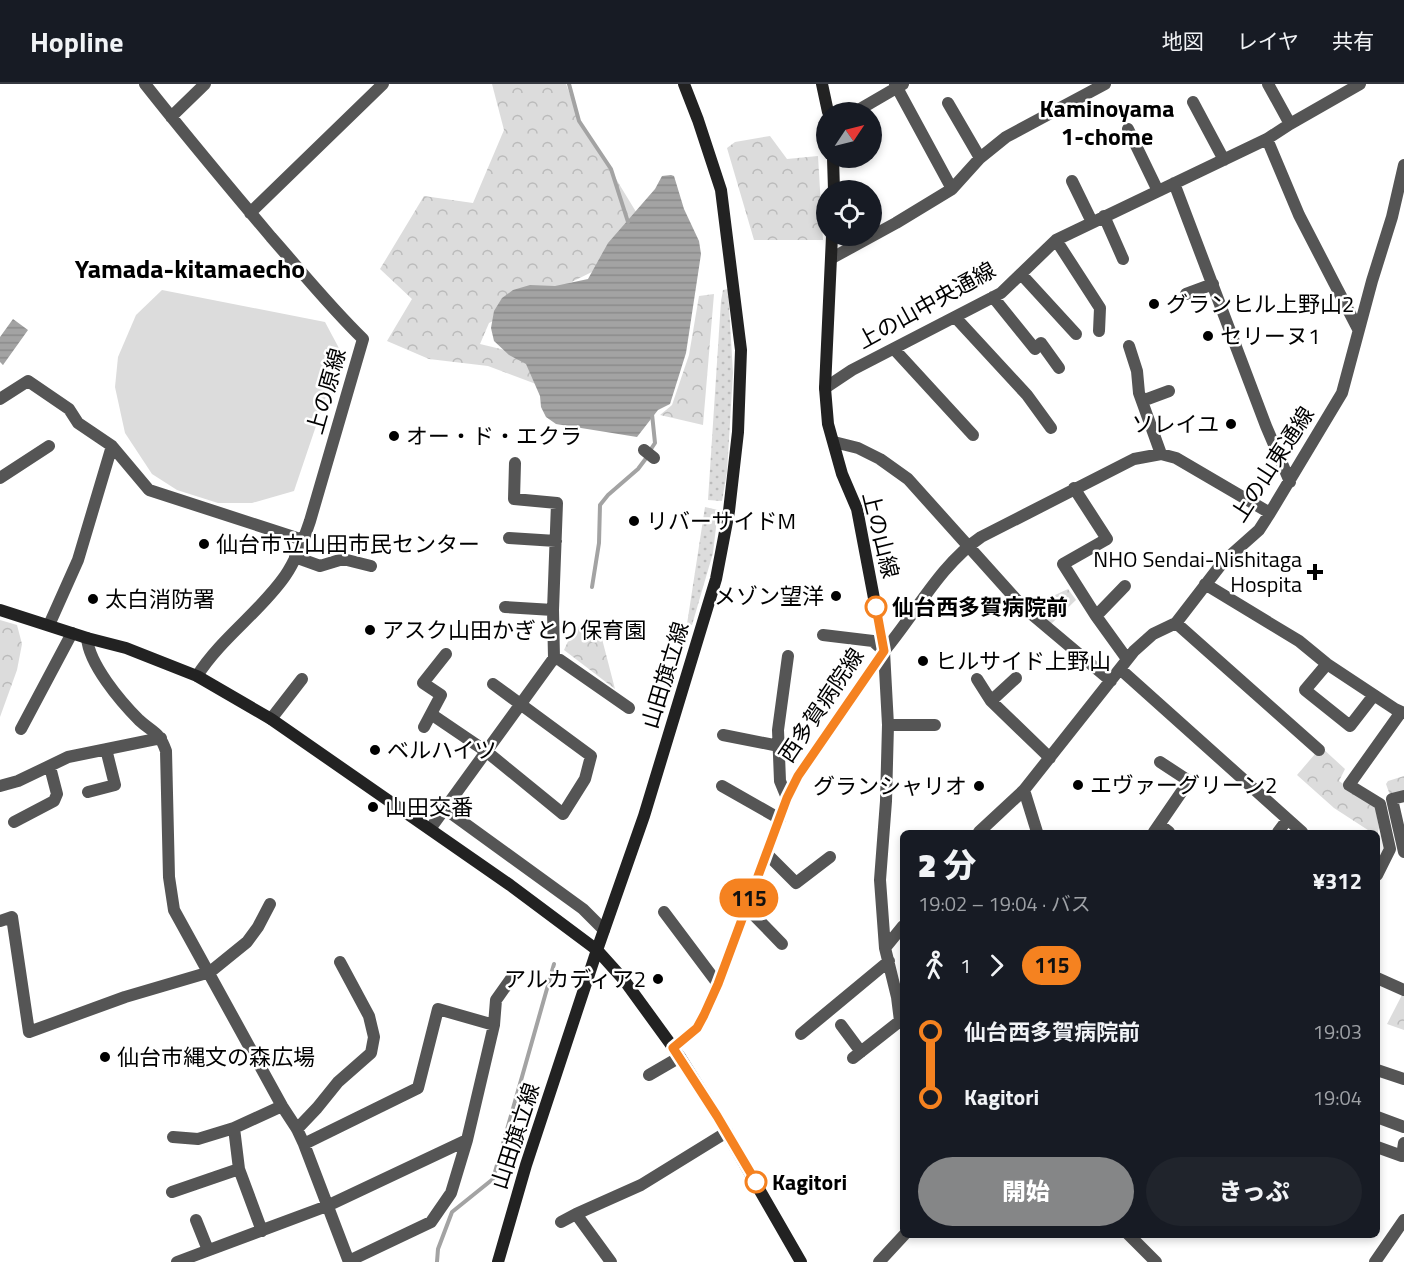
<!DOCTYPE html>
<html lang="ja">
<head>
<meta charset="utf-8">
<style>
	body { margin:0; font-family:"Titillium Web","Noto Sans JP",sans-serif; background:#20242c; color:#f1f3f6; height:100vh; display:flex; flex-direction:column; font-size:22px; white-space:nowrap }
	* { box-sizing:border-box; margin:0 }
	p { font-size:20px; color:#9ea1a6 }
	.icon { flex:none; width:33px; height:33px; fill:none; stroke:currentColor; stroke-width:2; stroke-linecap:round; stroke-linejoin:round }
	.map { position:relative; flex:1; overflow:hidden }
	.panel { position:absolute; left:900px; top:746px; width:480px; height:408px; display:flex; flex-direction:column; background:#171b24; border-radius:9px; box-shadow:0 3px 9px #0003 }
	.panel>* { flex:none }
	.badge { padding:0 12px; border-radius:20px; font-size:21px; line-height:39px }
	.needle { width:39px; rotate:55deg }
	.buttons { position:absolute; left:816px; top:18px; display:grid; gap:12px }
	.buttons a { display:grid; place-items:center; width:66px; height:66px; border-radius:50%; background:#171b24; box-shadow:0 3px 9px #0003; font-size:30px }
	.map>.badge { position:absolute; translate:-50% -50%; box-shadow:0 0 0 3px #fff }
	.legs { display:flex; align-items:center; gap:9px; height:66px; padding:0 18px; font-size:20px }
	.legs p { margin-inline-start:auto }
	.headline { display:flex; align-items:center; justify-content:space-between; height:102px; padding:0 18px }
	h1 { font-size:33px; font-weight:800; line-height:45px }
	.cta { display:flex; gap:12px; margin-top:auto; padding:12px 18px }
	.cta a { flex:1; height:69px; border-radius:36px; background:#858687; color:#fff; font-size:24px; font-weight:800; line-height:69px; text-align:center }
	.cta a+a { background:#20242c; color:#f1f3f6 }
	ul { padding:0 18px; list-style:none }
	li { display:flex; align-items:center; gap:21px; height:66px; font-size:22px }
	li i { display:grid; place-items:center; width:9px; height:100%; margin:0 8px; background:currentColor }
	li i::after { content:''; width:15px; height:15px; margin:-8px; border:4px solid; border-radius:50%; background:#171b24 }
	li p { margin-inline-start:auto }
	li:first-child i { background:linear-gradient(#0000 50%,currentColor 0) }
	li:last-child i { background:linear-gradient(currentColor 50%,#0000 0) }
	header { display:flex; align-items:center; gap:36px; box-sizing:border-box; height:84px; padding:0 30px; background:#171b24; border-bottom:2px solid #363941 }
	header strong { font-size:28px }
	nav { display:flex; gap:33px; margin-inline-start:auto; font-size:21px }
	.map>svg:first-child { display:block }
	.grass { fill:url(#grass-dots) }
	.forest { fill:url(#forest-crowns) }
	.garden { fill:#dcdcdc }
	.water { fill:url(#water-rules) }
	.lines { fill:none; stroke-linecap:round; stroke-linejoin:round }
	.stream { stroke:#a3a3a3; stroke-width:4 }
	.street { stroke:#555; stroke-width:12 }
	.secondary { stroke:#222; stroke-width:12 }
	.line-1-casing { stroke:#fff; stroke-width:14 }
	.line-1 { stroke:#f58220; stroke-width:9 }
	.poi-dot { fill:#000; stroke:#fff; stroke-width:2 }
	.stop-1-dot { fill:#fff; stroke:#f58220; stroke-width:3 }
	.labels { text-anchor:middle; stroke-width:5; stroke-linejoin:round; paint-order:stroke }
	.poi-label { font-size:22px; fill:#000; stroke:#fff; text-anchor:start }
	.street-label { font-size:22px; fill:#000; stroke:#fff }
	.stop-label { font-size:22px; font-weight:bold; fill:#000; stroke:#fff; text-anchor:start }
	.neighbourhood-label { font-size:24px; font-weight:bold; fill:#000; stroke:#fff }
	.quarter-label { font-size:26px; font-weight:bold; fill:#000; stroke:#fff }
</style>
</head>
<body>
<header>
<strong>Hopline</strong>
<nav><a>地図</a><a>レイヤ</a><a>共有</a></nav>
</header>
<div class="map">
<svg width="1404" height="1178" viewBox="0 0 1404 1178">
	<defs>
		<pattern id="grass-dots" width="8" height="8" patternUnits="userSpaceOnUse" patternTransform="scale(1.5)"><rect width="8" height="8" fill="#dcdcdc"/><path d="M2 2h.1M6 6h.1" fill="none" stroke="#bbb" stroke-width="1.8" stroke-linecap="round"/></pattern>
		<pattern id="forest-crowns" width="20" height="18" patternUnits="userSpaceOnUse" patternTransform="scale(1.5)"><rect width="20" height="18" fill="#dcdcdc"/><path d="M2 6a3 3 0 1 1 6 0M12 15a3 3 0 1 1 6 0" fill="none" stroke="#bbb"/></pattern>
		<pattern id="water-rules" width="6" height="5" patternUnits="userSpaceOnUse" patternTransform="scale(1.5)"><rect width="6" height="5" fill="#a3a3a3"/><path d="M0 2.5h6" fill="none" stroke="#8b8b8b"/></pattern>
	</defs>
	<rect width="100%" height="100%" fill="#fff"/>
	<!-- grass -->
	<path class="grass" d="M728 205 733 289 727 388 722 417 708 416 721 217 723 206Z
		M705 423 718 426 713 469 692 541 687 540Z"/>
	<!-- forest -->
	<path class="forest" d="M492 0H566L579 34 644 141 604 182 489 239 480 260 543 275 544 303 488 282 429 275 387 257 412 215 380 185 424 112 473 119 504 46Z
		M770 52 787 75 818 72 823 156H754L727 64 735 58Z
		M714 210 703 341 660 331 672 321 689 271 699 212Z
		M1068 505 1076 516 1051 540 1040 529 1055 511Z
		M586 535 595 537 601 551 615 605 564 566 571 551Z
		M0 536 17 541 22 560 17 586 0 633Z
		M1321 663 1345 685 1339 697 1375 722 1379 744 1377 751V748H1371L1334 724 1297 691Z
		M1404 692V710L1391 714 1386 700 1388 697Z
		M1403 909 1404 910V946L1387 940Z"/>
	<!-- garden -->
	<path class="garden" d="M162 206 325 238 341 268 294 407 252 419H218L177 406 152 390 125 349 115 303 118 273 136 231Z"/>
	<!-- water -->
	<path class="water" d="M671 91 674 92 684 125 699 157 701 170 686 269 670 320 658 326 637 353 556 340 546 333 541 323 540 312 526 280 509 271 494 257 491 244 494 227 502 214 513 206 530 201 555 202 588 195 608 159 655 105 662 92Z
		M13 235 28 246 3 281 0 278V253Z"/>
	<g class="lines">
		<!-- stream -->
		<path class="stream" d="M569 0 579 37 611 85 628 138
			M649 368 655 359 652 330
			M592 503 599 459 600 421 608 411 638 385 647 373
			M437 1178 438 1165 452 1128 493 1095 554 880"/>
		<!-- street -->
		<path class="street" d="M145 0C186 52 228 102 271 153 301 187 330 223 363 255L310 437C304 455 296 476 285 492 260 528 221 554 197 592
			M895 0 952 105
			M1268 0 1290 40
			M1193 18 1224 76
			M948 19 980 74
			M855 28 903 0
			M171 33 205 0
			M1128 45 1158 107
			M1267 55 1299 131 1358 245
			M1072 97 1092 138
			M1174 99 1266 342 1290 398
			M250 129 383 0
			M1104 132 1123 175
			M1056 156 1100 224 1099 247
			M832 174 896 139 952 105 980 74 1006 53 1105 0
			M1021 190 1076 250
			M1186 210 1213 200
			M993 213 1035 265 1041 259 1059 284
			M955 233 1027 311 1051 344
			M1129 262 1137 287 1139 309 1161 370
			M894 265 973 351
			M825 304 852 286 1001 209 1056 156 1267 55 1290 40 1360 0
			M0 315 28 297 69 325 78 339 112 362 149 406 303 456
			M1142 317 1169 307
			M834 358 858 364 880 375 908 395 1023 523 1111 597
			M644 366 654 374
			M0 394 49 362
			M1074 404 1107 455 1063 480 1096 532 1127 575
			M509 454 556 457
			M295 473 320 482 343 475 371 482
			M1205 500 1299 557 1327 580 1395 625 1404 629
			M505 523 553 526
			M1096 532 1125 502
			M1176 539 1319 666
			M49 541 78 476 112 362
			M823 551 873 557 884 567
			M87 554C89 580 120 617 139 636 153 649 159 647 166 667L169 793 174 826 282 1022 297 1045 304 1060 349 1178
			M884 567C916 529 940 481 981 453L1134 375 1161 370 1176 374 1270 429
			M884 567 888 641 886 717 880 796 885 864 897 913 900 937 903 940
			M554 574 560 576 629 624
			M1327 580 1305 606 1350 642 1374 611
			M1120 585 1302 748
			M977 595 991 617 1050 674
			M991 617 1016 594
			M431 630 487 668 563 730 585 695 591 672 493 600
			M271 635 302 595
			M888 641H935
			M424 643 441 611 423 599 446 570
			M21 645 72 549
			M723 651 779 662
			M0 702 18 697 68 673 161 654
			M722 702 780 735
			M1024 706 1037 748
			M88 708 115 701 106 665
			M1404 712 1392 715 1404 768
			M787 714 780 697 778 646 788 572
			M445 725 583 825 604 846
			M14 738 54 717 57 710 50 683
			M1160 741 1169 748
			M430 745 554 574 553 526 557 419 514 415 515 379
			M979 748 1024 706 1134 567 1153 550 1176 539 1223 478 1259 446 1270 429 1342 309 1372 197 1392 133 1404 81
			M1154 748 1189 697 1160 678
			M1278 748 1287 736
			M767 770 796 799 830 773
			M1377 791 1390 765 1380 720 1349 701 1401 628
			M746 823 782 860
			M664 828 718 900
			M0 837 12 833 29 948 125 913 210 888 247 858 258 843 270 820
			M885 864 903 842
			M1377 894 1404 906
			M841 941 861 968
			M801 950 889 877
			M853 974 900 937
			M1377 986 1404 995
			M649 991 680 973
			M1377 1033 1404 1043
			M234 1044 239 1085 262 1147
			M297 1045 317 1024 338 998 371 969 374 953 369 932 340 878
			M173 1053 198 1055 234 1044 282 1022
			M304 1060 418 1004 438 925 494 941
			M1377 1063 1402 1072 1404 1059
			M172 1108 239 1085
			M576 1130 641 1101 727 1048
			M196 1136 208 1166
			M561 1138 576 1130 611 1178
			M1128 1150 1156 1178
			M349 1177 431 1138 451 1109 467 1056 494 941 496 916 513 892
			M177 1178 327 1122 467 1056
			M879 1178 905 1150
			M1375 1178 1404 1136"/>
		<!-- secondary -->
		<path class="secondary" d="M822 0 828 28
			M833 74 834 106
			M0 526 87 554 126 564 197 592 271 635 510 801 597 866 624 896 680 973 717 1032 801 1178
			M673 964 697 944 704 931 718 900 787 714 798 692 884 567 857 425 842 390 828 340 825 304 832 152
			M498 1178 526 1081 597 866 644 732 716 495 729 427 738 348 741 266 721 106 698 36 684 0"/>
	</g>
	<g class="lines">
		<defs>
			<path id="line-1" d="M756 1098 717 1032 673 964 697 944 704 931 718 900 787 714 798 692 884 567 876 523"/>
		</defs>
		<!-- line-1 casing -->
		<use href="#line-1" class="line-1-casing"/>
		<!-- line-1 -->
		<use href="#line-1" class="line-1"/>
	</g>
	<!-- markers -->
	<g class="poi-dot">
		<circle cx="1154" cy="220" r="6"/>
		<circle cx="1208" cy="252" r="6"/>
		<circle cx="1231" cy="340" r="6"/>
		<circle cx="394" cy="352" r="6"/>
		<circle cx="634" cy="437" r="6"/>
		<circle cx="204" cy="460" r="6"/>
		<path d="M1312 479h6v6h6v6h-6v6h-6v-6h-6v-6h6z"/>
		<circle cx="836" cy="512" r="6"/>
		<circle cx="93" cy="515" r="6"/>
		<circle cx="370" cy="546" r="6"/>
		<circle cx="923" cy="577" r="6"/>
		<circle cx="375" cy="666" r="6"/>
		<circle cx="1078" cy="701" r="6"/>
		<circle cx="979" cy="702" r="6"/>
		<circle cx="373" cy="723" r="6"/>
		<circle cx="658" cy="895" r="6"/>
		<circle cx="105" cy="973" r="6"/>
	</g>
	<g class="stop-1-dot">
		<circle cx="876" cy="523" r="10"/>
		<circle cx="756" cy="1098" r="10"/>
	</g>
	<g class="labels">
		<!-- poi labels -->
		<g class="poi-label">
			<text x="1166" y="228">グランヒル上野山2</text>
			<text x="1220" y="260">セリーヌ1</text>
			<text x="1219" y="348" text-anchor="end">ソレイユ</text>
			<text x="406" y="360">オー・ド・エクラ</text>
			<text x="646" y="445">リバーサイドM</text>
			<text x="216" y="468">仙台市立山田市民センター</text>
			<text x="1302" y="483" text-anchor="end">NHO Sendai-Nishitaga<tspan x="1302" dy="25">Hospita</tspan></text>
			<text x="824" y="520" text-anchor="end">メゾン望洋</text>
			<text x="105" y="523">太白消防署</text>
			<text x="382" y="554">アスク山田かぎとり保育園</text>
			<text x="935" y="585">ヒルサイド上野山</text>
			<text x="387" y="674">ベルハイツ</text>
			<text x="1090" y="709">エヴァーグリーン2</text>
			<text x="967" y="710" text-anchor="end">グランシャリオ</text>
			<text x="385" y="731">山田交番</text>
			<text x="646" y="903" text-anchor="end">アルカディア2</text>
			<text x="117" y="981">仙台市縄文の森広場</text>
		</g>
		<!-- street labels -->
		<g class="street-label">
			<text transform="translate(926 221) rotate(-29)" y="8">上の山中央通線</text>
			<text transform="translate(326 307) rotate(-74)" y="8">上の原線</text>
			<text transform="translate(1272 380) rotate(-57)" y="8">上の山東通線</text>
			<text transform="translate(881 451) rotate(76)" y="8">上の山線</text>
			<text transform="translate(665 591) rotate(-73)" y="8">山田旗立線</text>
			<text transform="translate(821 621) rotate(-56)" y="8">西多賀病院線</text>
			<text transform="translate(515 1052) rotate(-72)" y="8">山田旗立線</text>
		</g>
		<!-- stop labels -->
		<g class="stop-label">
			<text x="892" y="531">仙台西多賀病院前</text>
			<text x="772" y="1106">Kagitori</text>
		</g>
		<!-- neighbourhood labels -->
		<g class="neighbourhood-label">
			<text x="1107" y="33">Kaminoyama<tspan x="1107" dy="28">1-chome</tspan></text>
		</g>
		<!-- quarter labels -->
		<g class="quarter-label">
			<text x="190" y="194">Yamada-kitamaecho</text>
		</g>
	</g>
</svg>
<div class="buttons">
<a><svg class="needle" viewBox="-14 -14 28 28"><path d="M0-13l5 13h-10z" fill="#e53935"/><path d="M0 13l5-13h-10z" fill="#9ea1a6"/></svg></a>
<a><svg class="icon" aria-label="locate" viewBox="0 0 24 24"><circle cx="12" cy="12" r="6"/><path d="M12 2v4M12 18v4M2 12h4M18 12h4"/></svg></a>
</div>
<b class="badge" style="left:749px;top:814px;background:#f58220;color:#111">115</b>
<section class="panel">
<div class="headline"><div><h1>2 分</h1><p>19:02 – 19:04 · バス</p></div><b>¥312</b></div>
<div class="legs"><svg class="icon" aria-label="walk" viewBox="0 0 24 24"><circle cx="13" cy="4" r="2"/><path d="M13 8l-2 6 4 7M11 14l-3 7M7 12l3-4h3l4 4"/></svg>1<svg class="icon" aria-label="forward" viewBox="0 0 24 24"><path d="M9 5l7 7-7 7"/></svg><b class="badge" style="background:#f58220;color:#111">115</b></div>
<ul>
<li><i style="color:#f58220"></i><b>仙台西多賀病院前</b><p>19:03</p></li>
<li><i style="color:#f58220"></i><b>Kagitori</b><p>19:04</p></li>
</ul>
<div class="cta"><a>開始</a><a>きっぷ</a></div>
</section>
</div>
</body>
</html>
